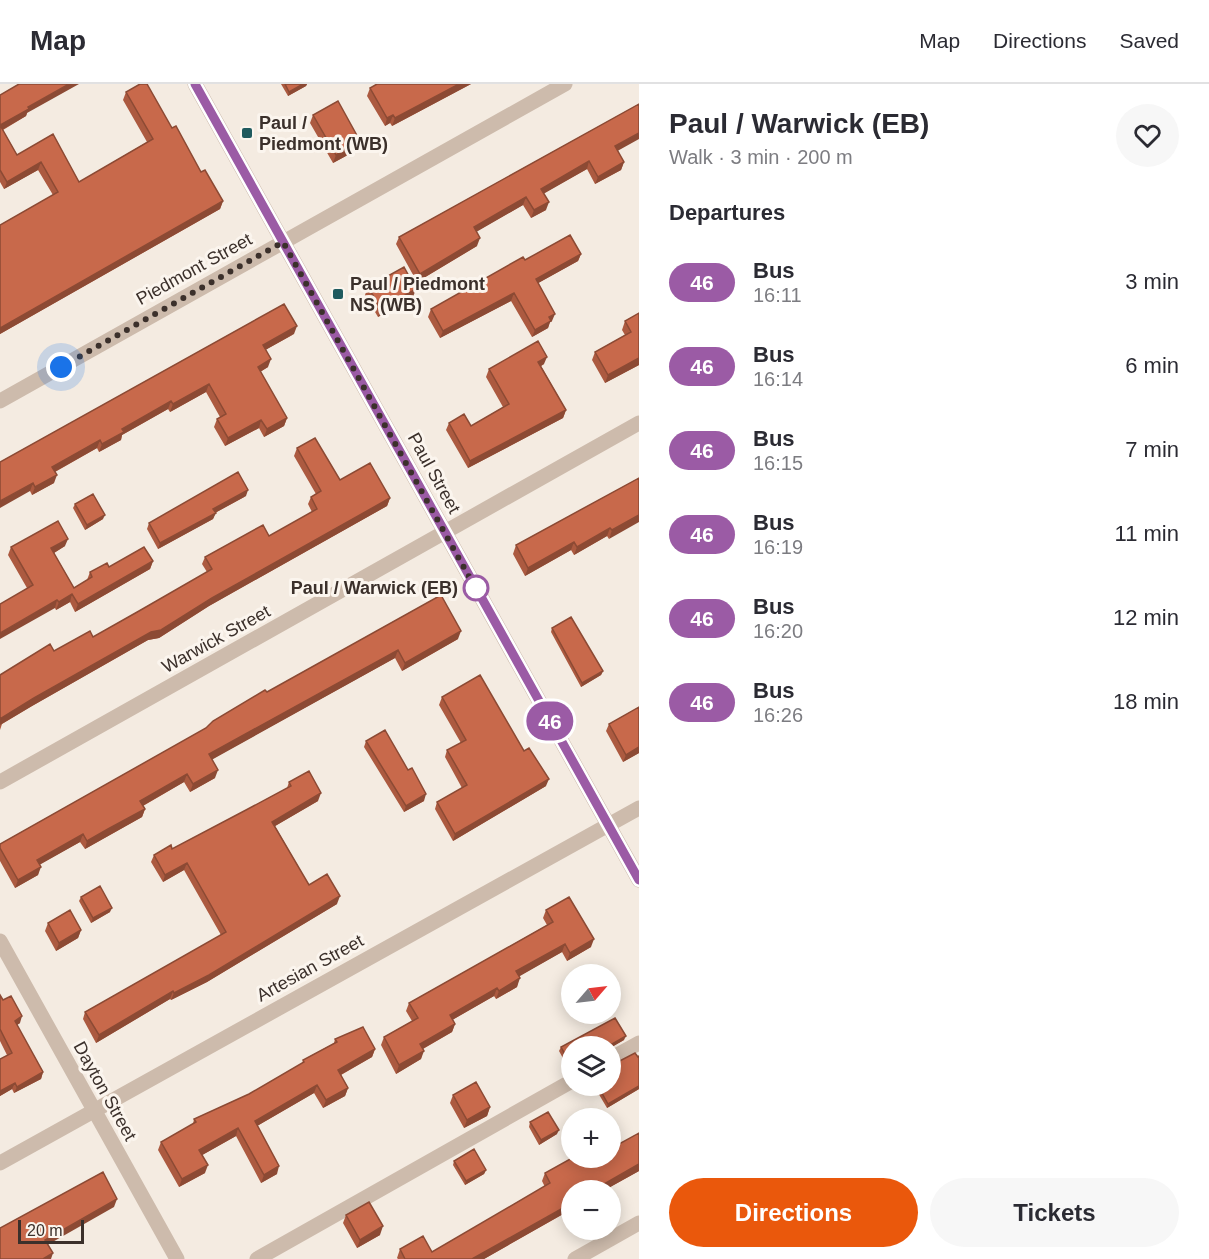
<!DOCTYPE html>
<html lang="en">
<head>
<meta charset="utf-8">
<style>
	body { margin:0; font-family:Helvetica,sans-serif; background:#f7f7f7; color:#2b2b33; height:100vh; display:flex; flex-direction:column; font-size:22px; white-space:nowrap }
	* { box-sizing:border-box; margin:0 }
	p { font-size:20px; color:#7c7c81 }
	.icon { flex:none; width:33px; height:33px; fill:none; stroke:currentColor; stroke-width:2; stroke-linecap:round; stroke-linejoin:round }
	.map { position:relative; flex:1; overflow:hidden }
	.drawer { display:flex; flex-direction:column; background:#fff; width:570px }
	.drawer>* { flex:none }
	.badge { padding:0 12px; border-radius:20px; font-size:21px; line-height:39px }
	.needle { width:39px; rotate:62deg }
	.buttons { position:absolute; left:561px; top:880px; display:grid; gap:12px }
	.buttons a { display:grid; place-items:center; width:60px; height:60px; border-radius:50%; background:#fff; box-shadow:0 3px 15px #0003; font-size:30px }
	.scale { position:absolute; left:18px; bottom:15px; width:66px; box-sizing:border-box; padding-left:6px; border:3px solid #3b302b; border-top:0; font-size:16px; line-height:21px; white-space:nowrap; color:#3b302b; -webkit-text-stroke:4px #fbf5ee; paint-order:stroke }
	.you { position:absolute; width:30px; height:30px; margin:-15px; border:4px solid #fff; border-radius:50%; background:#1a73e8; box-shadow:0 0 0 9px #1a73e833 }
	.map>.badge { position:absolute; translate:-50% -50%; box-shadow:0 0 0 3px #fff }
	h2 { padding:0 30px; font-size:22px; line-height:54px }
	.round { display:grid; place-items:center; flex:none; width:63px; height:63px; border-radius:32px; background:#f7f7f7 }
	.summary { display:flex; align-items:center; justify-content:space-between; height:102px; padding:0 30px }
	h1 { font-size:28px; font-weight:800; line-height:45px }
	.primary-button { display:flex; gap:12px; margin-top:auto; padding:12px 30px }
	.primary-button a { flex:1; height:69px; border-radius:36px; background:#ea580c; color:#fff; font-size:24px; font-weight:800; line-height:69px; text-align:center }
	.primary-button a+a { background:#f7f7f7; color:#2b2b33 }
	ul { padding:0; list-style:none }
	li { display:flex; align-items:center; gap:18px; height:84px; padding:0 30px }
	li div { flex:1 }
	li b { display:block; font-size:22px }
	li em { font-style:normal }
	li .badge { min-width:66px; font-weight:700; text-align:center }
	header { display:flex; align-items:center; gap:36px; box-sizing:border-box; height:84px; padding:0 30px; background:#fff; border-bottom:2px solid #e1e1e2 }
	header strong { font-size:28px }
	nav { display:flex; gap:33px; margin-inline-start:auto; font-size:21px }
	main { display:flex; flex:1; min-height:0 }
	.map>svg:first-child { display:block }
	.lines { fill:none; stroke-linecap:round; stroke-linejoin:round }
	.minor { stroke:#cdbbac; stroke-width:15 }
	.wall { fill:#ac5a40 }
	.shaded-wall { fill:#8c4a34 }
	.building { fill:#c8694b; stroke:#8c4a34; stroke-width:1.5 }
	.line-casing { stroke:#fff; stroke-width:14 }
	.line { stroke:#9b5ba5; stroke-width:9 }
	.walk { stroke:#3b302b; stroke-width:6; stroke-dasharray:0 10.8 }
	.poi-dot { fill:#1f5a5e; stroke:#fbf5ee; stroke-width:2 }
	.stop-dot { fill:#fff; stroke:#9b5ba5; stroke-width:3 }
	.labels { text-anchor:middle; stroke-width:6; stroke-linejoin:round; paint-order:stroke }
	.poi-label { font-size:18px; font-weight:bold; fill:#3b302b; stroke:#fbf5ee; text-anchor:start }
	.street-label { font-size:18px; fill:#3b302b; stroke:#fbf5ee }
	.stop-label { font-size:18px; font-weight:bold; fill:#3b302b; stroke:#fbf5ee; text-anchor:end }
</style>
</head>
<body>
<header>
<strong>Map</strong>
<nav><a>Map</a><a>Directions</a><a>Saved</a></nav>
</header>
<main>
<div class="map">
<svg width="639" height="1175" viewBox="0 0 639 1175">
	<rect width="100%" height="100%" fill="#f4ebe1"/>
	<g class="lines">
		<!-- minor -->
		<path class="minor" d="M195 0 639 796
			M0 317 565 0
			M0 698 639 339
			M0 857 177 1175
			M610 975 639 959
			M0 1079 639 724
			M257 1175 572 997
			M575 1175 639 1139"/>
	</g>
	<!-- wall -->
	<path class="wall" d="M281 0H307L306 2 288 12Z
		M471 0 392 42 390 39 385 42 367 12 370 4Z
		M126 8 172 44 201 88 223 117 220 125 0 250V141L53 111 38 86 4 105 0 98V11L27 29 26 32 3 46 17 71 53 50 79 98 147 58 123 16Z
		M639 20 617 67 624 78 621 86 595 100 587 85 544 109 546 126 531 134 523 121 477 147V162L417 198 396 160 399 153Z
		M313 31 360 57 357 66 333 79 310 39Z
		M581 170 578 177 538 199 552 237 550 238 548 244 532 253 511 217 440 254 428 233 431 225Z
		M368 203 413 213 378 233 365 211Z
		M639 229V281L605 299 592 276 595 268 625 251 622 246 625 237Z
		M294 250 265 266 268 283 260 288 287 334 284 342 264 353 259 344 225 362 214 343 217 335 220 333 206 308 170 328 168 325 122 351 121 356 99 368 97 364 55 388 54 399 32 411 30 407 0 378Z
		M544 280 541 282 566 326 563 334 468 384 446 346 449 339 471 342 503 323 486 293 489 285Z
		M297 364 340 396 390 414 387 422 209 522 159 554 148 556 32 622 2 640 0 646V591L54 567 93 553 207 488 202 480 205 473 269 452 312 428 308 420 311 413 316 410 294 372Z
		M639 394 609 455 607 452 574 471 571 466 525 492 513 470 516 461Z
		M246 412 215 429 213 435 158 465 147 445 149 439Z
		M75 420 103 435 85 446 73 424Z
		M65 462 54 469 74 504 87 496 90 488 109 483 153 477 150 485 75 528 70 518 56 526 55 524 27 504 8 471 11 463Z
		M441 511 458 555 402 587 395 574 212 675 215 694 190 708 184 698 143 722 145 725 142 733 85 765 80 758 40 780 38 791 15 804 0 777V760L206 644 267 608Z
		M552 544 603 587 601 591 581 603 551 548Z
		M442 613 524 667 546 702 453 757 435 725 437 718 462 704 445 673 447 666 461 659 439 621Z
		M639 623V669L623 678 606 647 609 640Z
		M366 657 424 717 404 728 364 663Z
		M289 698 318 717 275 742 309 801 337 820 207 898 171 916 170 915 96 959 83 935 85 928 221 851 184 786 163 798 151 778 154 771 172 765 246 726 287 704Z
		M81 813 110 828 91 839 79 817Z
		M546 826 591 863 567 877 562 868 519 892 517 903 496 915 494 912 452 936 455 940 452 948 423 965 421 975 396 990 381 961 384 953 412 937 406 927 409 919 547 841 543 834Z
		M48 839 81 846 78 854 56 867 45 847Z
		M0 911 20 939 17 941 43 988 41 995 14 1009 12 1005 0 1012V975L7 971 0 957Z
		M335 955 375 965 372 973 341 991 348 1004 345 1012 323 1024 314 1009 257 1042 277 1090 261 1099 236 1052 202 1071 205 1089 179 1103 158 1066 161 1058 193 1040 194 1035 249 1010 302 980 303 976 334 959Z
		M624 956 610 964V963H572V983L569 985 559 967 561 963Z
		M639 972V1005L607 1024 594 1002H610L612 981Z
		M453 1011 490 1023 487 1032 464 1044 450 1019Z
		M530 1038 557 1050 539 1061 529 1043Z
		M639 1049V1087L603 1107H572V1125L484 1175H398L397 1174 400 1165 432 1168 545 1103 542 1097 545 1089 610 1074Z
		M454 1077 486 1086 484 1090 465 1101 453 1081Z
		M346 1131 380 1151 357 1164 343 1139Z"/>
	<!-- shaded-wall -->
	<path class="shaded-wall" d="M69 0H79L27 29 26 32 0 47V41L28 23Z
		M303 0H307L306 2 288 12 289 8Z
		M459 0H471L392 42 395 34Z
		M393 31 390 39 385 42 387 34Z
		M639 49V55L612 70 615 62Z
		M360 57 357 66 333 79 336 71Z
		M589 77 587 85 538 113 541 105Z
		M41 78 38 86 4 105 7 98Z
		M624 78 621 86 595 100 598 93Z
		M526 113 523 121 471 151 474 143Z
		M223 117 220 125 0 250V244Z
		M549 118 546 126 531 134 534 126Z
		M480 154 477 162 417 198 420 190Z
		M581 170 578 177 533 202 536 195Z
		M416 205 413 213 378 233 381 225Z
		M514 209 511 217 440 254 443 247Z
		M555 230 552 237 550 238 548 244 532 253 535 246 549 233Z
		M297 242 294 250 260 269 263 261Z
		M547 273 544 280 536 285 538 278Z
		M639 274V281L605 299 608 291Z
		M271 275 268 283 255 291 258 283Z
		M209 300 206 308 170 328 173 320Z
		M171 317 168 325 122 351 121 356 99 368 102 360 122 345Z
		M566 326 563 334 468 384 470 377Z
		M287 334 284 342 264 353 267 345Z
		M261 336 259 344 225 362 228 354Z
		M100 356 97 364 49 391 52 383Z
		M57 391 54 399 32 411 35 403Z
		M33 399 30 407 0 424V417Z
		M248 406 246 412 211 431 213 425Z
		M390 414 387 422 209 522 159 554 148 556 32 622 0 641V635L34 614Z
		M216 429 213 435 158 465 160 459Z
		M105 431 103 435 85 446 87 441Z
		M639 431V438L609 455 612 446Z
		M610 444 607 452 574 471 577 463Z
		M68 455 65 462 49 472 51 464Z
		M574 458 571 466 525 492 528 484Z
		M153 477 150 485 75 528 78 520Z
		M72 510 70 518 56 526 59 518Z
		M57 516 55 524 0 555V549Z
		M461 547 458 555 402 587 405 579Z
		M398 566 395 574 206 679 209 670Z
		M603 587 601 591 581 603 582 599Z
		M639 663V669L623 678 626 671Z
		M218 686 215 694 190 708 193 700Z
		M187 690 184 698 137 725 140 717Z
		M549 695 546 702 453 757 455 750Z
		M321 709 318 717 270 745 272 738Z
		M426 710 424 717 404 728 406 722Z
		M145 725 142 733 85 765 87 757Z
		M83 750 80 758 34 784 37 776Z
		M187 779 184 786 163 798 165 791Z
		M41 783 38 791 15 804 18 796Z
		M340 812 337 820 207 898 171 916 174 909Z
		M112 824 110 828 91 839 93 834Z
		M81 846 78 854 56 867 59 859Z
		M594 855 591 863 567 877 570 869Z
		M565 860 562 868 513 896 516 887Z
		M520 894 517 903 496 915 499 907Z
		M497 904 494 912 447 939 450 931Z
		M173 907 170 915 96 959 99 951Z
		M22 932 20 939 12 944 15 937Z
		M455 940 452 948 417 968 420 960Z
		M626 952 624 956 610 964V963H607Z
		M375 965 372 973 335 994 338 986Z
		M424 967 421 975 396 990 399 981Z
		M43 988 41 995 14 1009 17 1003Z
		M15 999 12 1005 0 1012V1007Z
		M317 1001 314 1009 252 1045 255 1037Z
		M639 1002V1005L607 1024 608 1020Z
		M348 1004 345 1012 323 1024 326 1016Z
		M490 1023 487 1032 464 1044 467 1036Z
		M238 1044 236 1052 197 1074 199 1066Z
		M559 1046 557 1050 539 1061 541 1056Z
		M639 1080V1087L603 1107H592Z
		M208 1081 205 1089 179 1103 182 1095Z
		M279 1082 277 1090 261 1099 264 1091Z
		M486 1086 484 1090 465 1101 466 1097Z
		M117 1115 114 1123 42 1164 45 1156Z
		M572 1119V1125L484 1175H472Z
		M383 1142 380 1151 357 1164 360 1156Z
		M53 1169 51 1175H43Z"/>
	<!-- building -->
	<path class="building" d="M19 0H69L28 23 29 25 0 41 17 71 53 50 79 98 153 55 126 8 140 0H147L172 44 176 42 201 88 205 86 223 117 0 244V141L58 108 41 78 7 98 0 86V11Z
		M285 0H303L289 8Z
		M377 0H459L395 34 393 31 387 34 370 4Z
		M338 17 360 57 336 71 313 31Z
		M639 20V49L615 62 624 78 598 93 589 77 541 105 549 118 534 126 526 113 474 143 480 154 420 190 399 153Z
		M570 151 581 170 536 195 555 230 549 233 551 237 535 246 514 209 443 247 431 225 523 173 525 176Z
		M404 183 416 205 381 225 368 203Z
		M284 220 297 242 263 261 271 275 258 283 287 334 267 345 261 336 228 354 217 335 226 330 209 300 173 320 171 317 122 345 124 348 102 360 100 356 52 383 57 391 35 403 33 399 0 417V378Z
		M639 229V274L608 291 595 268 631 248 625 237Z
		M538 257 547 273 538 278 566 326 470 377 449 339 464 330 471 342 509 320 489 285Z
		M315 354 340 396 370 379 390 414 212 514 161 546 151 548 34 614 0 635V591L50 560 54 567 90 547 93 553 139 527 212 485 205 473 263 441 269 452 317 425 311 413 321 407 297 364Z
		M238 388 248 406 213 425 216 429 160 459 149 439Z
		M639 394V431L612 446 610 444 577 463 574 458 528 484 516 461Z
		M93 410 105 431 87 441 75 420Z
		M58 437 68 455 51 464 74 504 92 493 90 488 107 479 109 483 144 463 153 477 78 520 72 510 59 518 57 516 0 549V520L33 501 11 463Z
		M441 511 461 547 405 579 398 566 209 670 218 686 193 700 187 690 140 717 145 725 108 745 87 757 83 750 37 776 41 783 18 796 0 764V760L206 644 213 637 265 606 267 608Z
		M571 533 603 587 582 599 552 544Z
		M480 591 524 667 529 664 549 695 455 750 437 718 467 701 447 666 466 656 442 613Z
		M639 623V663L626 671 609 640Z
		M385 646 408 686 412 684 426 710 406 722 366 657Z
		M309 687 321 709 272 738 309 801 327 790 340 812 209 891 174 909 173 907 99 951 85 928 226 848 187 779 165 791 154 771 171 761 172 765 246 726 291 702 289 698Z
		M100 802 112 824 93 834 81 813Z
		M569 813 594 855 570 869 565 860 516 887 520 894 499 907 497 904 450 931 455 940 420 960 424 967 399 981 384 953 418 934 409 919 553 838 546 826Z
		M70 826 81 846 59 859 48 839Z
		M0 911 3 916 11 912 22 932 15 937 43 988 17 1003 15 999 0 1007V975L12 969 0 945Z
		M615 934 626 952 607 963H572L571 981 561 963Z
		M363 943 375 965 338 986 348 1004 326 1016 317 1001 255 1037 279 1082 264 1091 238 1044 199 1066 208 1081 182 1095 161 1058 196 1038 194 1035 249 1010 304 978 303 976 337 958 335 955Z
		M635 969 638 973 639 972V1002L608 1020 598 1002H610V980L612 981Z
		M476 998 490 1023 467 1036 453 1011Z
		M548 1028 559 1046 541 1056 530 1038Z
		M639 1049V1080L592 1107H572V1119L472 1175H405L400 1165 423 1152 432 1168 550 1099 545 1089 572 1074H610V1065Z
		M474 1065 486 1086 466 1097 454 1077Z
		M103 1088 117 1115 45 1156 53 1169 43 1175H0V1144Z
		M369 1118 383 1142 360 1156 346 1131Z"/>
	<g class="lines">
		<defs>
			<path id="line" d="M195 0 639 796"/>
		</defs>
		<!-- line casing -->
		<use href="#line" class="line-casing"/>
		<!-- line -->
		<use href="#line" class="line"/>
		<!-- walk -->
		<path class="walk" d="M61 283 283 158 477 507 476 504"/>
	</g>
	<!-- markers -->
	<g class="poi-dot">
		<rect x="241" y="43" width="12" height="12" rx="3"/>
		<rect x="332" y="204" width="12" height="12" rx="3"/>
	</g>
	<circle class="stop-dot" cx="476" cy="504" r="12"/>
	<g class="labels">
		<!-- poi labels -->
		<g class="poi-label">
			<text x="259" y="45">Paul /<tspan x="259" dy="21">Piedmont (WB)</tspan></text>
			<text x="350" y="206">Paul / Piedmont<tspan x="350" dy="21">NS (WB)</tspan></text>
		</g>
		<!-- street labels -->
		<g class="street-label">
			<text transform="translate(194 185) rotate(-29)" y="6">Piedmont Street</text>
			<text transform="translate(434 389) rotate(61)" y="6">Paul Street</text>
			<text transform="translate(216 555) rotate(-29)" y="6">Warwick Street</text>
			<text transform="translate(310 884) rotate(-29)" y="6">Artesian Street</text>
			<text transform="translate(105 1007) rotate(61)" y="6">Dayton Street</text>
		</g>
		<!-- stop labels -->
		<g class="stop-label">
			<text x="458" y="510">Paul / Warwick (EB)</text>
		</g>
	</g>
</svg>
<div class="buttons">
<a><svg class="needle" viewBox="-14 -14 28 28"><path d="M0-13l5 13h-10z" fill="#e53935"/><path d="M0 13l5-13h-10z" fill="#7c7c81"/></svg></a>
<a><svg class="icon" aria-label="layers" viewBox="0 0 24 24"><path d="M12 4l9 5-9 5-9-5zM3 14l9 5 9-5"/></svg></a>
<a>+</a>
<a>−</a>
</div>
<div class="scale">20 m</div>
<div class="you" style="left:61px;top:283px"></div>
<b class="badge" style="left:550px;top:637px;background:#9b5ba5;color:#fff">46</b>
</div>
<section class="drawer">
<div class="summary"><div><h1>Paul / Warwick (EB)</h1><p>Walk · 3 min · 200 m</p></div><a class="round"><svg class="icon" aria-label="heart" viewBox="0 0 24 24"><path d="M12 20l-8-8c-3-5 5-10 8-4 3-6 11-1 8 4z"/></svg></a></div>
<h2>Departures</h2>
<ul>
<li><span class="badge" style="background:#9b5ba5;color:#fff">46</span><div><b>Bus</b><p>16:11</p></div><em>3 min</em></li>
<li><span class="badge" style="background:#9b5ba5;color:#fff">46</span><div><b>Bus</b><p>16:14</p></div><em>6 min</em></li>
<li><span class="badge" style="background:#9b5ba5;color:#fff">46</span><div><b>Bus</b><p>16:15</p></div><em>7 min</em></li>
<li><span class="badge" style="background:#9b5ba5;color:#fff">46</span><div><b>Bus</b><p>16:19</p></div><em>11 min</em></li>
<li><span class="badge" style="background:#9b5ba5;color:#fff">46</span><div><b>Bus</b><p>16:20</p></div><em>12 min</em></li>
<li><span class="badge" style="background:#9b5ba5;color:#fff">46</span><div><b>Bus</b><p>16:26</p></div><em>18 min</em></li>
</ul>
<div class="primary-button"><a>Directions</a><a>Tickets</a></div>
</section>
</main>
</body>
</html>
